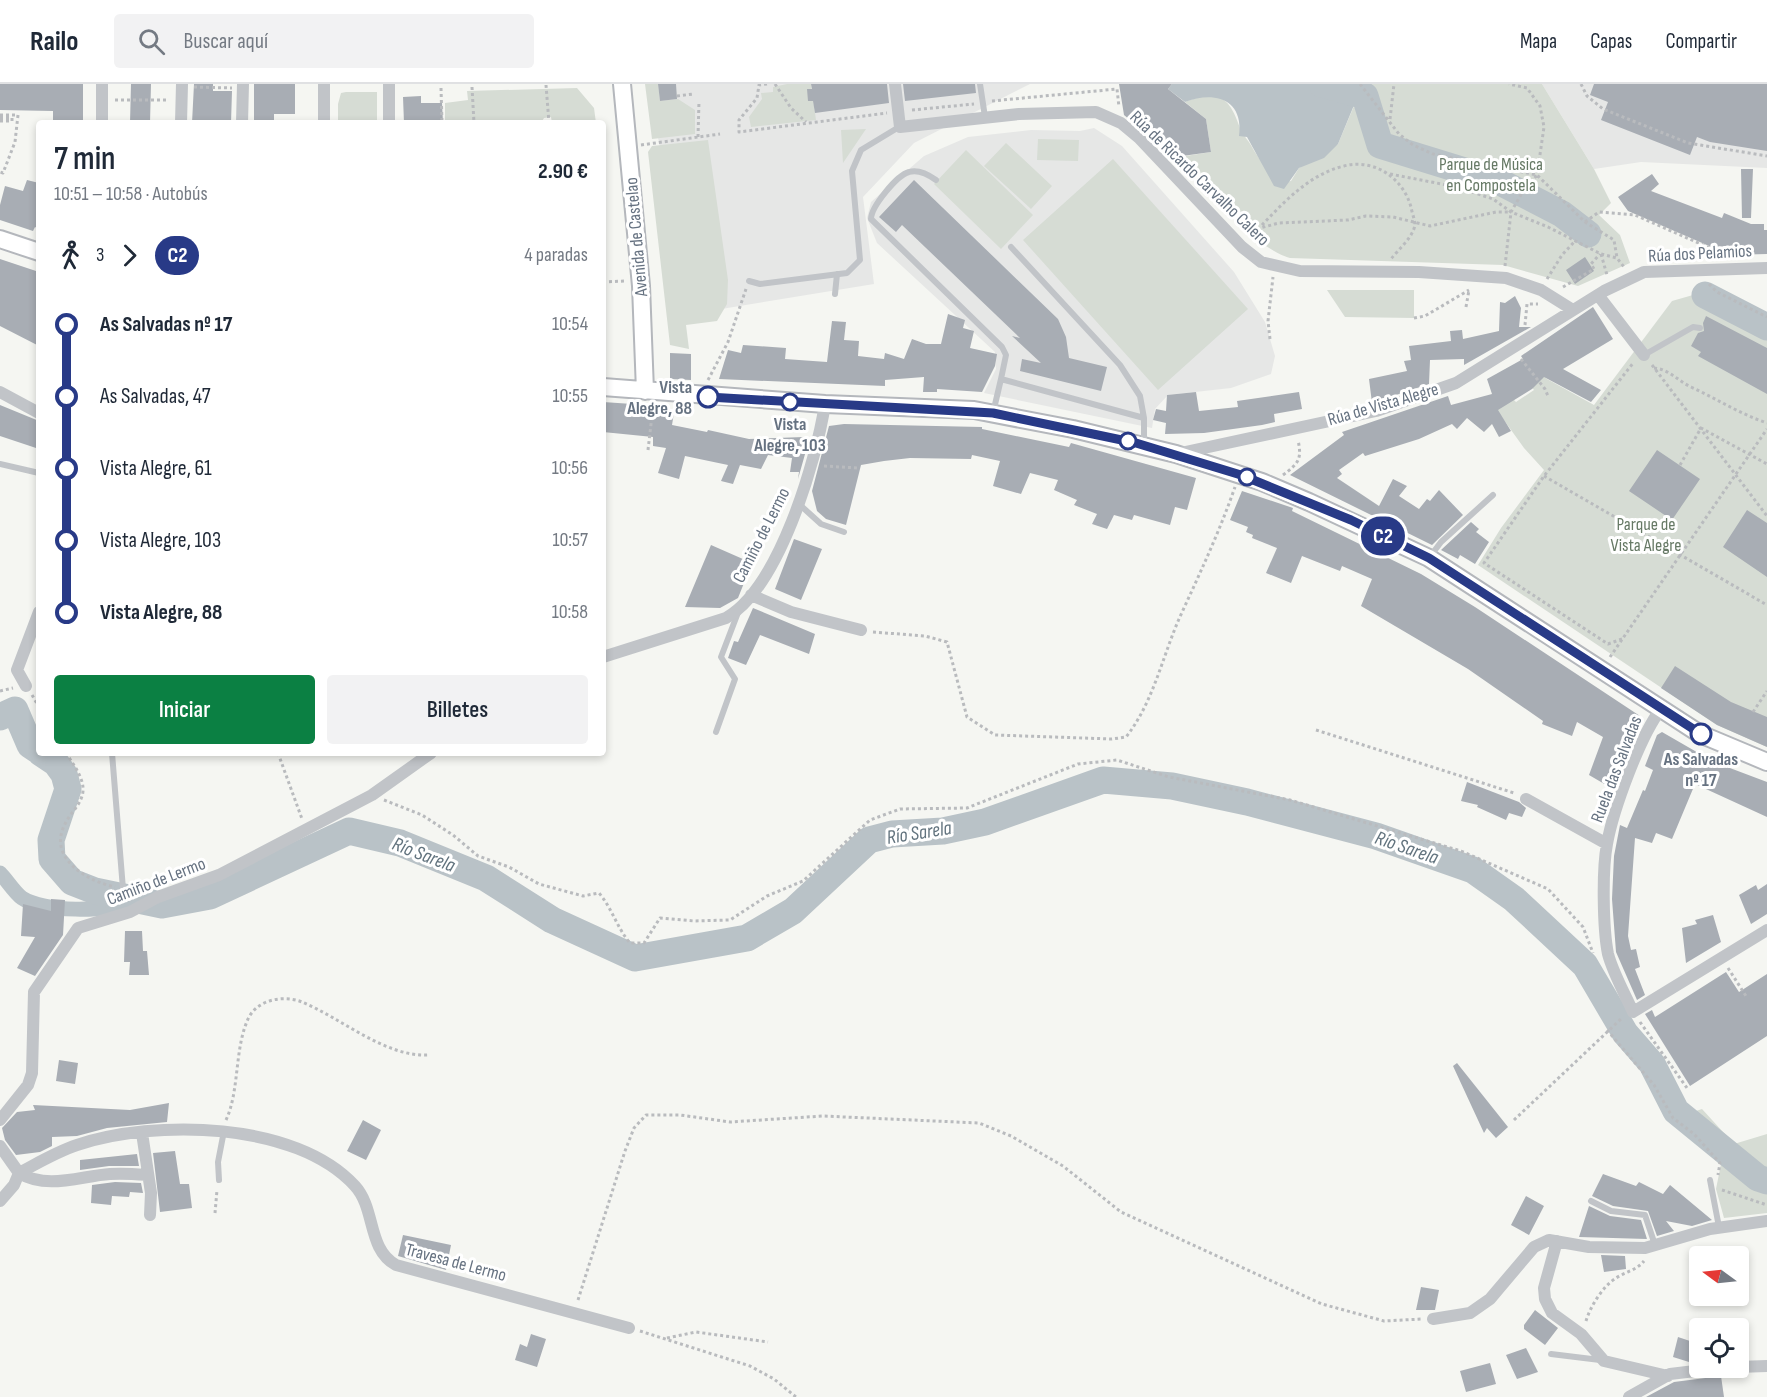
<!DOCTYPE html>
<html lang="es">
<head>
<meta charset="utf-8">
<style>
	body { margin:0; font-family:"Sofia Sans Condensed",sans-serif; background:#f2f2f3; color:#1f2937; height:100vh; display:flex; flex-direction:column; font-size:22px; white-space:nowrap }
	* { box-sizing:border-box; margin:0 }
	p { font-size:20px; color:#747a83 }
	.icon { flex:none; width:33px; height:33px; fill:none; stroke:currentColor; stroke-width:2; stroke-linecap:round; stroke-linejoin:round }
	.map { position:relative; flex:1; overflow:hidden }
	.side { position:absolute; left:36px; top:36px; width:570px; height:636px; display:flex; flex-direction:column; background:#fff; border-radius:6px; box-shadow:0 3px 9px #0003 }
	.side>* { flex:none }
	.badge { padding:0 12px; border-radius:20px; font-size:21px; line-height:39px }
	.needle { width:39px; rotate:285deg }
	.buttons { position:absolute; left:1689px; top:1162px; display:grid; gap:12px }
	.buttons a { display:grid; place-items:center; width:60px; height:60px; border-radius:6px; background:#fff; box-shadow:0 3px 9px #0003; font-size:30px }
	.map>.badge { position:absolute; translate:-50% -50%; box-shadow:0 0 0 3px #fff }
	.legs { display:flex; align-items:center; gap:9px; height:66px; padding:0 18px; font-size:20px }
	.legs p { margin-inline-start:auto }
	.head { display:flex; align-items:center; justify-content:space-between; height:102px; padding:0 18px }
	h1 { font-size:33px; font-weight:600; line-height:45px }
	.action { display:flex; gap:12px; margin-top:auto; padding:12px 18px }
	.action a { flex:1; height:69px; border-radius:6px; background:#0b8043; color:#fff; font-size:24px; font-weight:600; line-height:69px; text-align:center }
	.action a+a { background:#f2f2f3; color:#1f2937 }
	ul { padding:0 18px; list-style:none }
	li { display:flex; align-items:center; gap:21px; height:72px; font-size:22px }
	li i { display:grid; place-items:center; width:9px; height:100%; margin:0 8px; background:currentColor }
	li i::after { content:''; width:15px; height:15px; margin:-8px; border:4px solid; border-radius:50%; background:#fff }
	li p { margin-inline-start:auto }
	li:first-child i { background:linear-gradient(#0000 50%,currentColor 0) }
	li:last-child i { background:linear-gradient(currentColor 50%,#0000 0) }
	header { display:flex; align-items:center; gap:36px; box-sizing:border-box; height:84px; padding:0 30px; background:#fff; border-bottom:2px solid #e0e1e3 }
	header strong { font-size:28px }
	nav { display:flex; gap:33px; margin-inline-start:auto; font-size:21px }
	.search { width:420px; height:54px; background:#f2f2f3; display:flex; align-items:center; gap:15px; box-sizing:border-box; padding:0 21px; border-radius:6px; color:#747a83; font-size:22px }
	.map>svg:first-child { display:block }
	.built { fill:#e6e7e6 }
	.green { fill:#d6dcd4 }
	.water { fill:#b9c2c7 }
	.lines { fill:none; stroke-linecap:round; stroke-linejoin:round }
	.canal { stroke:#b9c2c7; stroke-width:15 }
	.river { stroke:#b9c2c7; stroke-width:27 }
	.building { fill:#a8adb4 }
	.secondary-casing { stroke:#b4b7bc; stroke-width:20 }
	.path { stroke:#b9bbbe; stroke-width:3; stroke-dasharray:3 3; stroke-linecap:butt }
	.lane { stroke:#c1c4c8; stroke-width:6 }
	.street { stroke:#c1c4c8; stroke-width:12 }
	.secondary { stroke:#fff; stroke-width:16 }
	.line-1-casing { stroke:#fff; stroke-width:14 }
	.line-1 { stroke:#283a87; stroke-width:9 }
	.stop-1-dot { fill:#fff; stroke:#283a87; stroke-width:3 }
	.labels { text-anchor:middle; stroke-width:6; stroke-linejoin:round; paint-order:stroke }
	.park-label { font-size:18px; fill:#667965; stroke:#fff }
	.street-label { font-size:18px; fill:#667281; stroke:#fff }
	.stop-label { font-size:18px; font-weight:bold; fill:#667281; stroke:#fff }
	.water-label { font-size:20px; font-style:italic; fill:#62737e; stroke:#fff }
</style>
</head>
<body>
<header>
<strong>Railo</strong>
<div class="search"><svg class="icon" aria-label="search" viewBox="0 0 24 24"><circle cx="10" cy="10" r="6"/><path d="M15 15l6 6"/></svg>Buscar aquí</div>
<nav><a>Mapa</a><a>Capas</a><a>Compartir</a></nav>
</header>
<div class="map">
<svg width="1767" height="1313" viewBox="0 0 1767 1313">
	<rect width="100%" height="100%" fill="#f5f6f2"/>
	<!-- built -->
	<path class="built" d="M648 0H1030L914 59 863 113 874 200 691 230Z
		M1542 0H1767V84L1641 78 1594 85Z
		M1094 44 1122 62 1234 188 1265 238 1275 272 1271 290 1231 304 1168 311 1155 325 1152 344 984 309 996 285 995 268 877 159 867 134 871 118 924 72 968 53 1031 46 1080 47Z"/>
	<!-- green -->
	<path class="green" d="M645 0H658L660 17 678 15 695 26V50L652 55Z
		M787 0H811L816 36 751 43 749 33 762 15 761 9 773 8V3Z
		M1355 0H1542L1594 85 1611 119 1599 131 1620 151 1630 179 1578 202 1503 181 1290 174C1255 165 1201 100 1173 74L1211 68 1206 35 1185 18C1218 5 1229 12 1240 44 1242 50 1249 57 1252 63 1258 75 1271 87 1273 99L1291 97 1299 84 1338 60 1359 10Z
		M577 4 594 24 596 39H552L551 33 544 34 541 39H445V19L468 16 467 7Z
		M346 8H377V39H338V20L341 9Z
		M866 45 843 79 841 46Z
		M1038 55 1079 56 1078 77 1037 76Z
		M708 56 728 196 727 220 717 237 686 241 689 265 670 261 648 68 652 62Z
		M1006 59 1052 102 1031 125 984 82Z
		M966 66 1033 131 1001 165 934 100Z
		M1113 75 1248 225 1158 306 1023 156Z
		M1327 206H1414V234L1345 233Z
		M1693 211 1767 249V663L1717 641 1478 481 1501 444 1544 386 1524 364 1496 325 1512 314 1516 318 1534 306 1521 290 1531 282 1547 295 1594 321 1672 217Z
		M1702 1025 1734 1060 1767 1050V1129L1724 1134 1716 1105 1722 1075 1687 1030Z"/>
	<!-- water -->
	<path class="water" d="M1172 0H1355L1359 9 1338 60 1324 74 1299 84 1284 105 1274 102 1247 53 1239 52C1244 14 1213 7 1185 18L1168 5Z"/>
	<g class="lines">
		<!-- canal -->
		<path class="canal" d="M0 789C7 796 14 808 22 814 43 828 108 829 129 816"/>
		<!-- river -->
		<path class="river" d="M1322 0 1365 12 1380 61 1500 98 1562 130 1588 150
			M1705 211 1767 243
			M0 633 15 626 30 661 39 667
			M41 669 56 679 64 690 68 705 51 756 52 775 72 798 95 807 162 821 210 812 349 747 400 759 486 794 552 836 635 874 747 854 793 827 869 756 892 750 943 747 985 738 1103 696 1172 702 1247 718 1376 752 1473 786 1514 815 1585 881 1625 949 1652 980 1676 1027 1758 1094 1767 1097"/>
	</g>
	<!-- building -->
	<path class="building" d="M0 0H83V39H53V27L0 26Z
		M131 0H151L150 39H130Z
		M194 0H213V7H232L231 39H192Z
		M254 0H295V30H274V36H254Z
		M658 0H676L677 15 660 17Z
		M811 0H887L889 19 815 29 813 17H808L807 5H812Z
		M903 0H975L976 9 905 17Z
		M1119 0H1172L1168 5 1206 35 1211 68 1175 73 1149 53 1147 35 1130 36 1124 31Z
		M1594 0H1767V67L1710 58 1697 53 1690 71 1601 36 1608 18 1590 11Z
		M421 12V19H442L443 39H404L403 13Z
		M1741 85H1753L1751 134H1742Z
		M1652 90 1659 100 1651 107 1722 134 1724 129 1751 140H1764V146H1767V170L1730 171 1628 127 1618 113Z
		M27 96 39 99V145L35 143 33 147 0 136V121L5 102 23 107Z
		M914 96 1058 235 1066 253 1069 274 1107 283 1101 307 1020 287 1022 275 1041 279 1012 252 1020 254 902 141 896 148 879 133Z
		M1585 173 1594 187 1575 200 1566 186Z
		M0 175 39 188V262L0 242Z
		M1515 212 1521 224 1519 243H1531L1464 281V275L1430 276 1429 300 1372 319 1369 295 1407 287 1404 277 1411 276 1409 262 1451 257 1450 247 1462 246 1463 255 1499 247 1500 218 1505 219Z
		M1593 223 1613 255 1563 285 1601 306 1591 318 1544 293 1532 305 1498 326 1511 347 1499 353 1492 340 1484 348 1467 334 1457 345 1452 340 1419 355 1365 372 1363 369 1339 386 1342 390 1337 394 1379 422 1393 395 1407 402 1399 412 1419 425 1427 415 1430 417 1439 406 1463 431 1432 461 1290 391 1344 351 1342 348 1448 312 1451 321 1492 310 1487 295 1523 275 1521 272Z
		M948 230 965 236 963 244 974 247 970 264 997 270 995 282 982 308 937 305V308H923L924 293 885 296V302L719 295 728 266 741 269 743 261 786 264 785 275 827 278 832 237 846 238 844 256 859 257 858 272 884 275 885 269 904 275 912 255 926 260H941Z
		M1706 232 1767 264V310L1698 272 1701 268 1691 262 1698 249 1704 247 1703 239Z
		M670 269 691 270V296L670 295Z
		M1196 308 1199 327 1238 323 1237 317 1299 308 1302 325 1274 330 1275 338 1262 341 1204 349 1165 350 1166 339 1153 336 1156 325 1166 327 1167 311Z
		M603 318 647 321V328L674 329 672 341 707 348 708 346 749 355 804 353 809 356 798 395 799 388H790L792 374 768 371 761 385 740 381 733 400 721 397 728 381 685 372 679 395 658 389 666 364 653 362V353L603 348Z
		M0 321 39 337V365L0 352Z
		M844 340 982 343V345L1069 363 1071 359 1196 394 1187 426 1175 423 1170 441 1134 431 1132 436 1114 431 1107 445 1092 440 1097 430 1074 421 1077 416 1054 406 1058 396 1030 389 1021 410 993 402 1000 377 972 371 971 375 910 374 884 377 861 381 846 441 826 435 817 427 812 407 829 342Z
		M1657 366 1700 395 1672 436 1629 407Z
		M1242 407 1293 424 1292 427 1421 490 1475 523 1640 632 1613 705 1589 691 1603 653 1577 638 1572 652 1542 640 1543 637 1468 585 1361 522 1372 495 1342 482 1340 487 1302 472 1291 499 1266 489 1277 464 1252 454 1253 451 1246 448 1248 443 1230 436Z
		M1747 426 1767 439V493L1723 463Z
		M1471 438 1479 445 1476 448 1489 458 1475 480 1460 471 1458 475 1441 466Z
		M794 455 822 465 801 516 775 505Z
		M711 461 752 479 738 514 720 524 685 523Z
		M753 524 815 550 809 570 760 551 746 581 728 574 734 557 738 558Z
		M1675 582 1731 618 1767 633V663L1717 641 1661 604Z
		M1662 648 1714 678 1767 698V733L1695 700 1672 755 1656 749 1652 759 1635 754 1628 852 1631 866 1636 865 1640 883 1635 885 1645 911 1637 916 1616 868 1612 815 1614 772 1620 741 1627 744 1643 706 1645 707 1653 686 1645 682 1657 651Z
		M1467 698 1519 718 1526 724 1522 733 1509 729 1506 736 1477 723 1478 721 1461 717Z
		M1767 800V830L1751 840 1739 811 1756 801 1758 806Z
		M51 815 65 816 63 851 35 892 17 884 35 853 21 852 23 820 51 827Z
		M1713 831 1721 858 1686 879 1682 844 1697 840 1695 836Z
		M125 847H142L143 867H147L149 891H129L130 878H124Z
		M1726 888 1739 908 1767 890V952L1690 1002 1645 930 1652 926 1655 933Z
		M59 976 78 979 75 1000 56 997Z
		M1457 979 1508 1043 1496 1054 1487 1044 1484 1049 1453 982Z
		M169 1019 167 1038 107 1044 77 1052 52 1053V1062L40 1068 16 1071 5 1056 2 1044 17 1028 35 1026 33 1021 130 1026Z
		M363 1036 381 1046 366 1076 347 1067Z
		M175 1067 180 1100H189L192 1124 160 1128 153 1069Z
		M137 1070 139 1082H109L80 1086V1076Z
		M1603 1090 1636 1102 1639 1098 1663 1110 1670 1101 1712 1136 1692 1142 1666 1137 1674 1147 1657 1152 1648 1127 1613 1122 1592 1112Z
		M115 1098 141 1099 143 1109 130 1108 129 1113 112 1112 111 1121 91 1119 92 1101Z
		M1526 1112 1544 1122 1529 1151 1511 1141Z
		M1589 1122 1610 1132 1641 1136 1647 1155 1579 1153Z
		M403 1151 451 1161 446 1186 398 1172Z
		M1601 1171 1625 1172 1626 1185 1604 1188Z
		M1421 1203 1439 1206 1435 1226H1416Z
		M1535 1226 1558 1244 1545 1261 1524 1245V1241Z
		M531 1250 546 1255 537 1283 515 1276 520 1260 527 1263Z
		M1678 1253 1696 1259 1689 1278 1673 1273Z
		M1526 1264 1538 1288 1517 1295 1506 1271Z
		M1490 1279 1496 1300 1466 1308 1460 1287Z
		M1721 1292 1724 1313H1646L1674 1298Z"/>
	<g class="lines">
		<defs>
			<path id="secondary" d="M622 0 641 202 645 307
				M0 155 39 168
				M603 303 825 320 974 326 1073 345 1176 370 1262 398 1309 418 1429 474 1700 650 1767 678"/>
		</defs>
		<!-- secondary casing -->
		<use href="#secondary" class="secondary-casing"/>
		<!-- path -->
		<path class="path" d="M767 0 759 1 757 14 739 36V48L887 29
			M775 0 791 24 806 38
			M1360 0 1399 50 1413 61 1433 70 1537 91 1585 138 1614 156 1617 174
			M1581 0 1587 12 1603 25 1688 59 1767 72
			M546 1 549 39
			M194 3 232 4
			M472 3 474 39
			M441 4 442 39
			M677 12 693 10
			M115 16H168
			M992 17 1117 5 1119 23
			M912 26 974 20
			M0 31H18L15 58 3 89 0 88
			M0 34H12V37H0
			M1390 35 1394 0
			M256 39H312
			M698 53 699 17
			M641 61 720 50
			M1390 90 1457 103 1493 115 1511 128 1548 143 1601 170 1617 174 1624 183
			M1585 138 1599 128 1635 131 1728 172
			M1262 141C1285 117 1310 90 1344 82 1374 74 1403 94 1411 123 1412 129 1415 136 1415 141 1413 153 1398 166 1391 175
			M1245 148 1279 139 1348 136 1366 132 1393 133 1430 142 1496 128H1511
			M1601 170 1607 191
			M1505 182 1511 128 1522 109 1537 91 1544 43 1540 22 1527 4 1509 0
			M1547 195 1562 171 1575 157
			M603 198 625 197
			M1709 200 1717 208 1767 233
			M1563 203 1594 185 1591 180 1600 170
			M1466 223 1469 206
			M1414 234 1425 232 1469 206
			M1525 241 1527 220H1538
			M1270 255 1268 237 1273 193
			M1521 275 1545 305 1548 312
			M1652 281 1767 432
			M1654 284C1669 285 1678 297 1691 303 1717 315 1740 330 1767 339
			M708 296 728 258 746 205
			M648 366 653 323 651 321
			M1680 381 1701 344 1767 380
			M824 382 858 384
			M1283 391C1299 379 1302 375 1298 356
			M1544 392 1767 521
			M873 548 925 552 947 558 967 633 995 651 1112 655 1126 653C1153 619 1162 574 1179 535 1199 491 1219 449 1235 403
			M1622 555 1608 560 1484 479 1544 392 1634 278
			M1610 573 1767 345
			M0 607 13 604
			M32 611 39 623
			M1753 628 1767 607
			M1316 646 1514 709
			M66 669C73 680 84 694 83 707 82 720 70 729 65 740 47 774 87 797 115 803
			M278 669 302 735
			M384 716 422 731 453 751 478 772 509 783 539 800 583 812 599 809C612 824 617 844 630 859H644L660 834 694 837 730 836 767 812 803 797 870 736 900 725 967 724 1078 680 1117 676 1169 693 1290 716 1461 767 1548 805 1583 843 1593 869
			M1728 884 1746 912
			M1640 938 1687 1004
			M1607 946 1654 1001 1673 1034 1694 1050 1720 1079 1718 1091
			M226 1036C240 1006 234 963 249 933 259 915 284 911 302 918 341 934 385 973 428 971
			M1514 1036 1622 934
			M1722 1106 1767 1121
			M215 1129 217 1106
			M578 1216 625 1067 634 1044 646 1031H680L730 1038 823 1032 979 1039 1011 1052 1063 1082 1121 1128 1322 1220 1384 1237 1422 1235
			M1586 1237C1590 1223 1603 1202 1616 1194 1625 1188 1637 1186 1644 1177
			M640 1247 750 1282 774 1295 796 1313
			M667 1254 696 1248 768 1258"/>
		<!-- lane -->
		<path class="lane" d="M980 0 985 33
			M936 96C929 91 919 85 909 88 897 91 871 123 871 135L1002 263 1006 271 1001 295 1144 334V360
			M1011 163 1120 281 1140 312 1144 334
			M749 197 760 200 847 189 860 176 852 87 861 66 899 43
			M835 210 837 190
			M1644 271 1693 243 1700 244
			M993 329 1001 295
			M0 380 39 389
			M800 421 821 440 844 448
			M1429 474 1441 458 1493 411
			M716 648 735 595 721 573 739 526
			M112 669 123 805
			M219 1096 218 1078 224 1047
			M1710 1096 1719 1143
			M1591 1117 1611 1127 1645 1131 1655 1161
			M1551 1270 1600 1276"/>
		<!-- street -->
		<path class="street" d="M389 0V39
			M895 0 900 43 1019 30 1096 28 1121 39 1139 54 1242 163 1261 178 1300 187 1419 188 1506 194 1541 206 1573 226
			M102 39V0
			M181 39 182 0
			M242 39 243 0
			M324 39V0
			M1598 211 1644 271
			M0 308 39 329
			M1176 370 1376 327 1456 299 1604 207 1644 188 1767 184
			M751 511 791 528 861 546
			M603 573 726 534C779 504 816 378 825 320
			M26 602 17 586 39 528
			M1661 625C1640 652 1613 726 1607 760 1602 786 1603 845 1608 870 1613 889 1625 910 1633 928L1767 846
			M1526 715 1607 760
			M0 1036 28 1001 32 989 34 908 78 844 130 828 158 813 219 791 372 711 431 669
			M142 1049 151 1109 150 1131
			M0 1062 19 1089 14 1101 0 1117
			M19 1089C38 1079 56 1068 77 1061 154 1035 296 1037 355 1102 376 1125 367 1165 396 1181L629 1244
			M19 1089C48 1106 80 1092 110 1090 123 1089 135 1090 148 1091
			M1557 1157 1544 1204 1545 1215 1552 1229 1581 1250 1604 1277 1668 1292
			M1433 1235 1470 1229 1490 1215 1534 1163 1549 1156 1589 1163 1645 1164 1710 1145 1767 1137
			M1738 1283 1767 1282
			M1629 1313 1670 1290 1720 1284"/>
		<!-- secondary -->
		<use href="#secondary" class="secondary"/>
	</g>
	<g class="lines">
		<defs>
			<path id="line-1" d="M708 313 993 329 1136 359 1241 391 1351 436 1429 474 1701 650"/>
		</defs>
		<!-- line-1 casing -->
		<use href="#line-1" class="line-1-casing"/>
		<!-- line-1 -->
		<use href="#line-1" class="line-1"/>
	</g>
	<!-- markers -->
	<g class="stop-1-dot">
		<circle cx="708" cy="313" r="10"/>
		<circle cx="790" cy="318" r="8"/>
		<circle cx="1128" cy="357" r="8"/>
		<circle cx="1247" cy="393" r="8"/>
		<circle cx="1701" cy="650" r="10"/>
	</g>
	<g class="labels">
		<!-- park labels -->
		<g class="park-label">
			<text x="1491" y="86">Parque de Música<tspan x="1491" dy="21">en Compostela</tspan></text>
			<text x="1646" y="446">Parque de<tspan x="1646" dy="21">Vista Alegre</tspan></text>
		</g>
		<!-- street labels -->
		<g class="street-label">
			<text transform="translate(1200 94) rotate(44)" y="6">Rúa de Ricardo Carvalho Calero</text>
			<text transform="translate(636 153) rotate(-95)" y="6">Avenida de Castelao</text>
			<text transform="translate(1700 169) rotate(-3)" y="6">Rúa dos Pelamios</text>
			<text transform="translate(1383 320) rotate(-16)" y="6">Rúa de Vista Alegre</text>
			<text transform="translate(761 451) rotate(-63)" y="6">Camiño de Lermo</text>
			<text transform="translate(1616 685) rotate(-69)" y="6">Ruela das Salvadas</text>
			<text transform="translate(156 797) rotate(-21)" y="6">Camiño de Lermo</text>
			<text transform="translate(456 1178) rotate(15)" y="6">Travesa de Lermo</text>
		</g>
		<!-- stop labels -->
		<g class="stop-label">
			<text x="692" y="309" text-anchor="end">Vista<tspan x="692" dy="21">Alegre, 88</tspan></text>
			<text x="790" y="346">Vista<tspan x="790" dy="21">Alegre, 103</tspan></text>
			<text x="1701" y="681">As Salvadas<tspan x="1701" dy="21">nº 17</tspan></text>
		</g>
		<!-- water labels -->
		<g class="water-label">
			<text transform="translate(919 748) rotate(-9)" y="7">Río Sarela</text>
			<text transform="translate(1407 763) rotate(19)" y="7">Río Sarela</text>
			<text transform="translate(424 770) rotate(21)" y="7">Río Sarela</text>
		</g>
	</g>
</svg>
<div class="buttons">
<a><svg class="needle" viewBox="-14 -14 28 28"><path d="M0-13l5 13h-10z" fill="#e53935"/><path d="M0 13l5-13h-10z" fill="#747a83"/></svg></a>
<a><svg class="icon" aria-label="locate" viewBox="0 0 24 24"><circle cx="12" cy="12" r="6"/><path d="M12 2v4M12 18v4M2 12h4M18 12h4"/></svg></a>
</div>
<b class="badge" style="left:1383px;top:452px;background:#283a87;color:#fff">C2</b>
<section class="side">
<div class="head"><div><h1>7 min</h1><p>10:51 – 10:58 · Autobús</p></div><b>2.90 €</b></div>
<div class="legs"><svg class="icon" aria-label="walk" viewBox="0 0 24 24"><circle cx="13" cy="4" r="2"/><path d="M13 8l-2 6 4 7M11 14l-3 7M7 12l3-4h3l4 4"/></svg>3<svg class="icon" aria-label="forward" viewBox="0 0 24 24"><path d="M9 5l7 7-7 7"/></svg><b class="badge" style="background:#283a87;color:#fff">C2</b><p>4 paradas</p></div>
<ul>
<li><i style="color:#283a87"></i><b>As Salvadas nº 17</b><p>10:54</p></li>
<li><i style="color:#283a87"></i><span>As Salvadas, 47</span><p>10:55</p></li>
<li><i style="color:#283a87"></i><span>Vista Alegre, 61</span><p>10:56</p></li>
<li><i style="color:#283a87"></i><span>Vista Alegre, 103</span><p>10:57</p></li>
<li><i style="color:#283a87"></i><b>Vista Alegre, 88</b><p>10:58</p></li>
</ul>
<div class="action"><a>Iniciar</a><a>Billetes</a></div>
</section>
</div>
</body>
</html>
